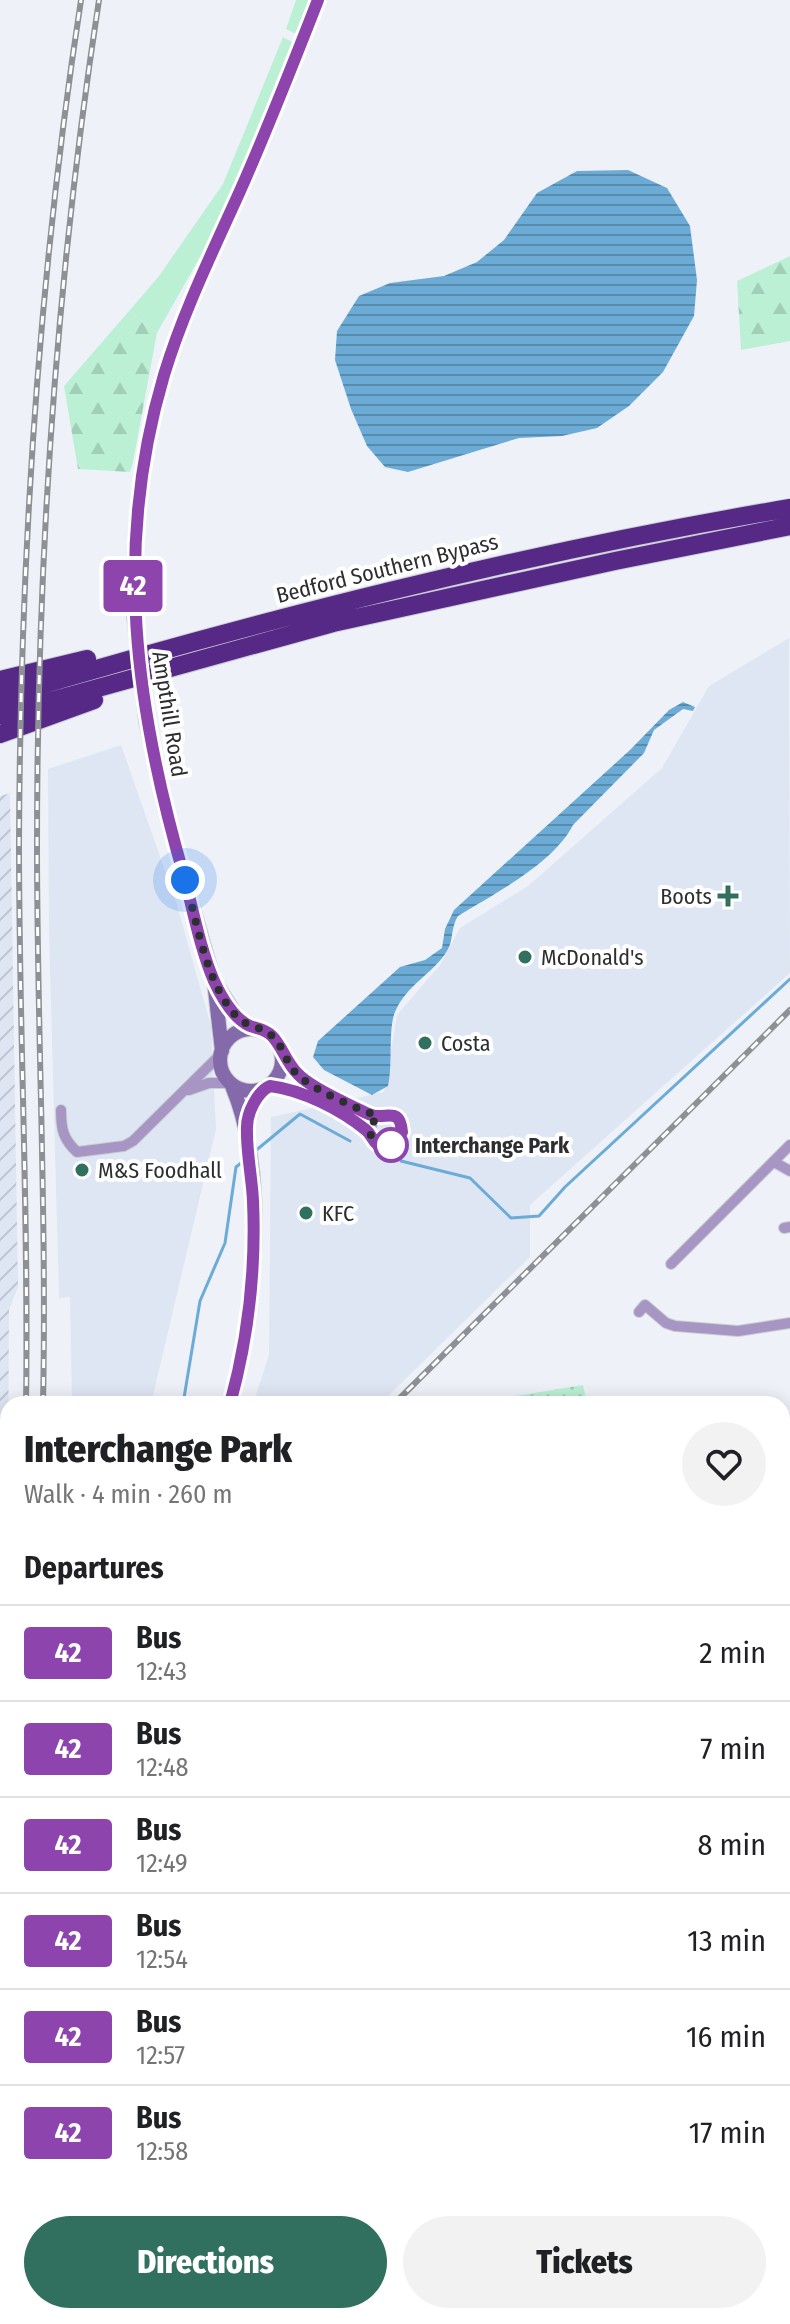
<!DOCTYPE html>
<html lang="en">
<head>
<meta charset="utf-8">
<style>
	body { margin:0; font-family:"Fira Sans Condensed",sans-serif; background:#f2f2f2; color:#202124; height:100vh; display:flex; flex-direction:column; font-size:30px; white-space:nowrap }
	* { box-sizing:border-box; margin:0 }
	p { font-size:26px; color:#757577 }
	.icon { flex:none; width:44px; height:44px; fill:none; stroke:currentColor; stroke-width:2; stroke-linecap:round; stroke-linejoin:round }
	.map { position:relative; flex:1; overflow:hidden }
	.side { position:absolute; left:0px; top:1396px; width:790px; height:928px; display:flex; flex-direction:column; background:#fff; border-radius:24px 24px 0 0; box-shadow:0 4px 20px #0003 }
	.side>* { flex:none }
	.badge { padding:0 16px; border-radius:6px; font-size:28px; line-height:52px }
	.you { position:absolute; width:40px; height:40px; margin:-20px; border:6px solid #fff; border-radius:50%; background:#1a73e8; box-shadow:0 0 0 12px #1a73e833 }
	.map>.badge { position:absolute; translate:-50% -50%; box-shadow:0 0 0 4px #fff }
	h2 { padding:0 24px; font-size:30px; line-height:72px }
	.round { display:grid; place-items:center; flex:none; width:84px; height:84px; border-radius:42px; background:#f2f2f2 }
	.overview { display:flex; align-items:center; justify-content:space-between; height:136px; padding:0 24px }
	h1 { font-size:38px; font-weight:800; line-height:60px }
	.primary-button { display:flex; gap:16px; margin-top:auto; padding:16px 24px }
	.primary-button a { flex:1; height:92px; border-radius:48px; background:#31705e; color:#fff; font-size:32px; font-weight:800; line-height:92px; text-align:center }
	.primary-button a+a { background:#f2f2f2; color:#202124 }
	ul { padding:0; list-style:none }
	li { display:flex; align-items:center; gap:24px; height:96px; padding:0 24px; border-top:2px solid #e0e0e0 }
	li div { flex:1 }
	li b { display:block; font-size:30px }
	li em { font-style:normal }
	li .badge { min-width:88px; font-weight:700; text-align:center }
	.map>svg:first-child { display:block }
	.built { fill:#dfe6f3 }
	.industrial { fill:url(#industrial-furrows) }
	.green { fill:#bbf0d4 }
	.forest { fill:url(#forest-firs) }
	.park { fill:url(#park-dots) }
	.water { fill:url(#water-rules) }
	.lines { fill:none; stroke-linecap:round; stroke-linejoin:round }
	.stream { stroke:#6babd5; stroke-width:3 }
	.street-casing { stroke:#cbcfd4; stroke-width:12 }
	.secondary-casing { stroke:#cbcfd4; stroke-width:16 }
	.highway-casing { stroke:#cbcfd4; stroke-width:20 }
	.street { stroke:#a796c4; stroke-width:10 }
	.secondary { stroke:#8469ab; stroke-width:14 }
	.highway { stroke:#562987; stroke-width:18 }
	.rail-casing { stroke:#8d9094; stroke-width:6 }
	.rail { stroke:#fff; stroke-width:3; stroke-dasharray:9; stroke-linecap:butt }
	.secondary-bridge-casing { stroke:#cbcfd4; stroke-width:16; stroke-linecap:butt }
	.secondary-bridge { stroke:#8469ab; stroke-width:14 }
	.line-casing { stroke:#fff; stroke-width:18 }
	.line { stroke:#8e44ad; stroke-width:12 }
	.walk { stroke:#2d2e30; stroke-width:8; stroke-dasharray:0 14.4 }
	.poi-dot { fill:#31705e; stroke:#fff; stroke-width:3 }
	.stop-dot { fill:#fff; stroke:#8e44ad; stroke-width:4 }
	.labels { text-anchor:middle; stroke-width:8; stroke-linejoin:round; paint-order:stroke }
	.street-label { font-size:22px; fill:#2d2e30; stroke:#fff }
	.poi-label { font-size:22px; fill:#2d2e30; stroke:#fff; text-anchor:start }
	.stop-label { font-size:22px; font-weight:bold; fill:#2d2e30; stroke:#fff; text-anchor:start }
</style>
</head>
<body>
<div class="map">
<svg width="790" height="2324" viewBox="0 0 790 2324">
	<defs>
		<pattern id="industrial-furrows" width="10" height="10" patternUnits="userSpaceOnUse" patternTransform="scale(2)"><rect width="10" height="10" fill="#dfe6f3"/><path d="M-1 1l2-2M0 10L10 0M9 11l2-2" fill="none" stroke="#c0c6d1"/></pattern>
		<pattern id="forest-firs" width="22" height="20" patternUnits="userSpaceOnUse" patternTransform="scale(2)"><rect width="22" height="20" fill="#bbf0d4"/><path d="M5 1l3.5 6h-7zM16 11l3.5 6h-7z" fill="#a1ceb6"/></pattern>
		<pattern id="park-dots" width="8" height="8" patternUnits="userSpaceOnUse" patternTransform="scale(2)"><rect width="8" height="8" fill="#bbf0d4"/><path d="M2 2h.1M6 6h.1" fill="none" stroke="#a1ceb6" stroke-width="1.8" stroke-linecap="round"/></pattern>
		<pattern id="water-rules" width="6" height="5" patternUnits="userSpaceOnUse" patternTransform="scale(2)"><rect width="6" height="5" fill="#6babd5"/><path d="M0 2.5h6" fill="none" stroke="#588cad"/></pattern>
	</defs>
	<rect width="100%" height="100%" fill="#eef2f8"/>
	<!-- built -->
	<path class="built" d="M789 638 790 973 530 1205V1257L380 1404H253L269 1355 271 1117 384 1092 397 1015 440 965 460 928 528 886 662 768 709 686Z
		M121 745 177 905 211 1026 216 1129 151 1404H72L70 1297 59 1298 49 931 48 769Z
		M782 1575 790 1619V1689L782 1692Z"/>
	<!-- industrial -->
	<path class="industrial" d="M10 793 18 1287 9 1310 8 1481H0V796Z"/>
	<!-- green -->
	<path class="green" d="M296 0H310L298 35 286 29Z
		M283 37 296 44 218 225 157 333 129 311 159 276 223 184Z
		M5 2162 8 2163V2245H0Z"/>
	<!-- forest -->
	<path class="forest" d="M790 256V341L741 350 737 281Z
		M129 311 157 333 133 462 130 472 78 469 64 386Z"/>
	<!-- park -->
	<path class="park" d="M583 1385 587 1404H492L497 1399Z"/>
	<!-- water -->
	<path class="water" d="M628 170 667 188 690 226 697 280 694 316 663 372 629 406 597 428 562 436 519 438 408 472 385 467 367 446 351 409 335 360 337 331 359 296 390 283 444 276 477 262 504 240 537 193 577 171Z
		M683 702 695 707 693 711 683 709 654 730 644 753 573 825C553 864 495 893 458 916 450 929 454 940 447 951 433 974 407 984 395 1012 388 1028 393 1065 388 1086L372 1095 324 1070 313 1057 318 1041 400 967 425 960 442 948 445 929 454 910 630 750 669 710Z"/>
	<g class="lines">
		<!-- stream -->
		<path class="stream" d="M254 1152 300 1114 350 1141
			M401 1161 470 1178 511 1218 539 1216 565 1187 790 979
			M183 1404 200 1301 225 1243 236 1167 245 1160
			M0 1712 8 1709"/>
		<defs>
			<path id="street" d="M282 1056 300 1077 377 1116
				M270 1086 291 1089 352 1120 382 1146 391 1145 399 1140 402 1127 398 1119 386 1114 373 1120 370 1133
				M189 1090 209 1083H227
				M61 1110C61 1129 63 1139 77 1152L124 1146 133 1141 221 1054
				M774 1162 790 1171
				M784 1228 790 1227
				M671 1264 790 1145
				M639 1312 645 1305 666 1323 675 1326 738 1331 790 1323
				M628 1403V1404
				M782 1435 790 1433
				M782 1701 790 1700
				M782 1761 790 1771
				M786 1798H790
				M782 1923H790
				M782 1982 790 1980
				M782 2181 790 2179
				M1 2309H8
				M147 2316 150 2324
				M355 2316 358 2324
				M465 2316 468 2324
				M605 2316 608 2324
				M765 2316 766 2324
				M41 2324V2316
				M219 2324 238 2317
				M383 2324 409 2316
				M551 2324 575 2316"/>
			<path id="secondary" d="M134 616C132 543 138 471 157 400 176 327 209 259 240 191 268 128 293 64 318 0
				M146 721 166 813 214 981 222 1051
				M217 985 238 1018 253 1027
				M220 1060a31 31 0 1 1 62 0a31 31 0 1 1-62 0Z
				M246 1126 254 1104 265 1088
				M229 1404C256 1313 269 1175 232 1086
				M0 1755 8 1748
				M0 2143 8 2144
				M782 2200 790 2198"/>
			<path id="highway" d="M0 680 87 659
				M0 697C260 620 522 553 790 508
				M0 715 333 623 615 561 790 526
				M0 734 94 700"/>
		</defs>
		<!-- street casing -->
		<use href="#street" class="street-casing"/>
		<!-- secondary casing -->
		<use href="#secondary" class="secondary-casing"/>
		<!-- highway casing -->
		<use href="#highway" class="highway-casing"/>
		<!-- street -->
		<use href="#street" class="street"/>
		<!-- secondary -->
		<use href="#secondary" class="secondary"/>
		<!-- highway -->
		<use href="#highway" class="highway"/>
		<defs>
			<path id="rail" d="M26 1404C29 1218 19 1032 19 846 20 563 38 279 81 0
				M43 1404C47 1218 37 1032 37 846 37 563 56 279 99 0
				M394 1404 790 1010
				M0 1884 8 1780
				M1 1940 7 1872
				M0 2030 8 1930
				M0 2103 7 2019"/>
		</defs>
		<!-- rail casing -->
		<use href="#rail" class="rail-casing"/>
		<!-- rail -->
		<use href="#rail" class="rail"/>
		<defs>
			<path id="secondary-bridge" d="M134 616 146 721"/>
		</defs>
		<!-- secondary-bridge casing -->
		<use href="#secondary-bridge" class="secondary-bridge-casing"/>
		<!-- secondary-bridge -->
		<use href="#secondary-bridge" class="secondary-bridge"/>
	</g>
	<g class="lines">
		<defs>
			<path id="line" d="M230 1404C248 1339 256 1269 253 1201 252 1177 246 1151 247 1127 247 1113 257 1092 270 1086 302 1090 340 1109 366 1130 371 1134 372 1140 377 1144 384 1147 389 1146 395 1143L402 1132C400 1109 390 1117 376 1116 371 1116 362 1111 358 1109 341 1101 308 1086 297 1073 286 1062 282 1046 272 1036 265 1029 258 1029 250 1026 234 1019 221 996 214 981 200 948 193 910 184 876 135 707 113 547 164 375 183 312 213 251 240 191 268 128 293 64 318 0"/>
		</defs>
		<!-- line casing -->
		<use href="#line" class="line-casing"/>
		<!-- line -->
		<use href="#line" class="line"/>
		<!-- walk -->
		<path class="walk" d="M185 880C198 924 205 982 237 1017 248 1028 263 1026 273 1037 285 1049 287 1067 300 1077 320 1093 354 1107 377 1116L370 1128 371 1137 382 1146 391 1145"/>
	</g>
	<!-- markers -->
	<g class="poi-dot">
		<path d="M724 884h8v8h8v8h-8v8h-8v-8h-8v-8h8z"/>
		<circle cx="525" cy="957" r="8"/>
		<circle cx="425" cy="1043" r="8"/>
		<circle cx="82" cy="1170" r="8"/>
		<circle cx="306" cy="1213" r="8"/>
	</g>
	<circle class="stop-dot" cx="391" cy="1145" r="16"/>
	<g class="labels">
		<!-- street labels -->
		<g class="street-label">
			<text transform="translate(387 568) rotate(-14)" y="8">Bedford Southern Bypass</text>
			<text transform="translate(170 714) rotate(81)" y="8">Ampthill Road</text>
		</g>
		<!-- poi labels -->
		<g class="poi-label">
			<text x="712" y="904" text-anchor="end">Boots</text>
			<text x="541" y="965">McDonald's</text>
			<text x="441" y="1051">Costa</text>
			<text x="98" y="1178">M&amp;S Foodhall</text>
			<text x="322" y="1221">KFC</text>
		</g>
		<!-- stop labels -->
		<g class="stop-label">
			<text x="415" y="1153">Interchange Park</text>
		</g>
	</g>
</svg>
<div class="you" style="left:185px;top:880px"></div>
<b class="badge" style="left:133px;top:586px;background:#8e44ad;color:#fff">42</b>
<section class="side">
<div class="overview"><div><h1>Interchange Park</h1><p>Walk · 4 min · 260 m</p></div><a class="round"><svg class="icon" aria-label="heart" viewBox="0 0 24 24"><path d="M12 20l-8-8c-3-5 5-10 8-4 3-6 11-1 8 4z"/></svg></a></div>
<h2>Departures</h2>
<ul>
<li><span class="badge" style="background:#8e44ad;color:#fff">42</span><div><b>Bus</b><p>12:43</p></div><em>2 min</em></li>
<li><span class="badge" style="background:#8e44ad;color:#fff">42</span><div><b>Bus</b><p>12:48</p></div><em>7 min</em></li>
<li><span class="badge" style="background:#8e44ad;color:#fff">42</span><div><b>Bus</b><p>12:49</p></div><em>8 min</em></li>
<li><span class="badge" style="background:#8e44ad;color:#fff">42</span><div><b>Bus</b><p>12:54</p></div><em>13 min</em></li>
<li><span class="badge" style="background:#8e44ad;color:#fff">42</span><div><b>Bus</b><p>12:57</p></div><em>16 min</em></li>
<li><span class="badge" style="background:#8e44ad;color:#fff">42</span><div><b>Bus</b><p>12:58</p></div><em>17 min</em></li>
</ul>
<div class="primary-button"><a>Directions</a><a>Tickets</a></div>
</section>
</div>
</body>
</html>
